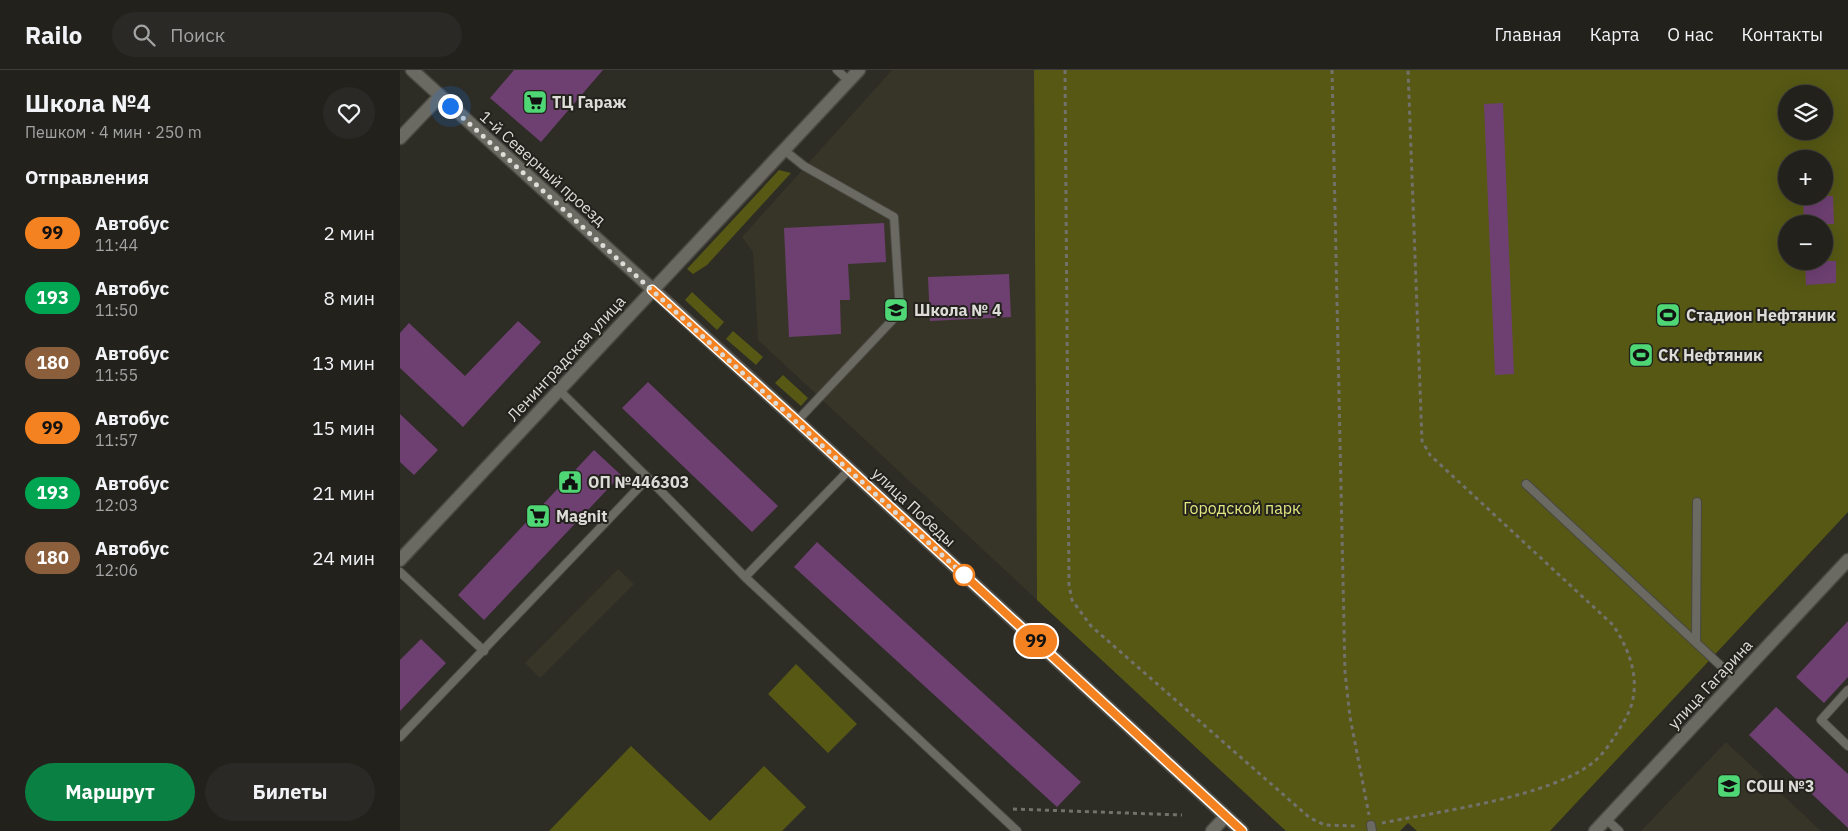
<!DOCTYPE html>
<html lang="ru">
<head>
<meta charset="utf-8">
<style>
	body { margin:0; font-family:"IBM Plex Sans",sans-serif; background:#2a2925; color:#f1f3f6; height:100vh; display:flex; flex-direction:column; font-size:19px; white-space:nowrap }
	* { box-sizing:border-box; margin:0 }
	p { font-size:16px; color:#a2a3a3 }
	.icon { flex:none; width:28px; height:28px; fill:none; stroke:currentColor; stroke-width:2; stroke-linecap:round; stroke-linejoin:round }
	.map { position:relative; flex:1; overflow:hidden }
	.details { display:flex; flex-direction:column; background:#22211c; width:400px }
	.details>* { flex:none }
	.badge { padding:0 10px; border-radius:16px; font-size:18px; line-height:32px }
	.fabs { position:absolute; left:1378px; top:15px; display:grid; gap:10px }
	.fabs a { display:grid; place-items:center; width:55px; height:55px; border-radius:50%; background:#22211c; box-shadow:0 5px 20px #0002,0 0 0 1px #3f3e3b; font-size:25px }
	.you { position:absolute; width:25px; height:25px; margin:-12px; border:4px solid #fff; border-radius:50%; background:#1a73e8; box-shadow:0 0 0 8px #1a73e833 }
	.map>.badge { position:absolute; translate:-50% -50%; box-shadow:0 0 0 2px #fff }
	h2 { padding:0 25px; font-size:19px; line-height:45px }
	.round { display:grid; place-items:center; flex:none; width:52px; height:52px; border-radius:26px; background:#2a2925 }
	.head { display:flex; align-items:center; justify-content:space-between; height:85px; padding:0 25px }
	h1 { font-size:24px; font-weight:800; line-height:38px }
	.action { display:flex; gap:10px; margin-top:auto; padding:10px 25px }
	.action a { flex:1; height:58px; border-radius:30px; background:#0b8043; color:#fff; font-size:20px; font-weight:800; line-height:58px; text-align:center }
	.action a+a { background:#2a2925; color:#f1f3f6 }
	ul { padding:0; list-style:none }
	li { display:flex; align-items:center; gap:15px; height:65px; padding:0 25px }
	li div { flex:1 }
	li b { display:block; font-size:19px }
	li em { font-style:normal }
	li .badge { min-width:55px; font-weight:700; text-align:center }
	header { display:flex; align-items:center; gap:30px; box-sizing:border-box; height:70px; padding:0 25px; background:#22211c; border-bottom:1px solid #3f3e3b }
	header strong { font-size:24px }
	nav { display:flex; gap:28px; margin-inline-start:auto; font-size:18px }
	.search { width:350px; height:45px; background:#2a2925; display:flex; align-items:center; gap:12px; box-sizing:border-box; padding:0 18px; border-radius:28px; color:#a2a3a3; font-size:19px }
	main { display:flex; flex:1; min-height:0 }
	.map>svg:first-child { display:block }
	.built { fill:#373528 }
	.green { fill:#565814; fill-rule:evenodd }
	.building { fill:#6e4072 }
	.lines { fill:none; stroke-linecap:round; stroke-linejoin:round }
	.lane-casing { stroke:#494843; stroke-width:10 }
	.street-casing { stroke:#494843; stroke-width:15 }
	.path { stroke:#72716b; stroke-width:3; stroke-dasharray:4 4; stroke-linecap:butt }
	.lane { stroke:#6b6a62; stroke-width:8 }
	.street { stroke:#6b6a62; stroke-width:12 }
	.line-casing { stroke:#fff; stroke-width:11 }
	.line { stroke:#f58220; stroke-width:8 }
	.walk { stroke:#dddcd8; stroke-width:5; stroke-dasharray:0 9 }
	.stop-dot { fill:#fff; stroke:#f58220; stroke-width:2.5 }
	.labels { text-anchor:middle; stroke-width:4; stroke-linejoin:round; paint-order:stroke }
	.poi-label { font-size:16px; font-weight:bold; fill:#dddcd8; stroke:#23221c; text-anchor:start }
	.street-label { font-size:16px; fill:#dddcd8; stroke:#23221c }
	.park-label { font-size:16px; fill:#e2e680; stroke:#23221c }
</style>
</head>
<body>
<header>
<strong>Railo</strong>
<div class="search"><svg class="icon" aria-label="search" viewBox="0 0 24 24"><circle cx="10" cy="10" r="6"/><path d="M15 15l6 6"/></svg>Поиск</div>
<nav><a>Главная</a><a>Карта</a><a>О нас</a><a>Контакты</a></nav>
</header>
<main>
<section class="details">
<div class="head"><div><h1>Школа №4</h1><p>Пешком · 4 мин · 250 m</p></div><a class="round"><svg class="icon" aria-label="heart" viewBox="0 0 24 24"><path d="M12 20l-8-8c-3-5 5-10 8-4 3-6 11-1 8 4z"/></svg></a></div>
<h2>Отправления</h2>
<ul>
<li><span class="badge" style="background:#f58220;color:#111">99</span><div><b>Автобус</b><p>11:44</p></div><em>2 мин</em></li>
<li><span class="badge" style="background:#00a651;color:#fff">193</span><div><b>Автобус</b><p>11:50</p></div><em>8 мин</em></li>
<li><span class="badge" style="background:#8b5e3c;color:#fff">180</span><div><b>Автобус</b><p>11:55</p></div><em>13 мин</em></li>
<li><span class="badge" style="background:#f58220;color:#111">99</span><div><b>Автобус</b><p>11:57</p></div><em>15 мин</em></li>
<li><span class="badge" style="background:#00a651;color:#fff">193</span><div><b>Автобус</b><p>12:03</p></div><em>21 мин</em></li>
<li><span class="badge" style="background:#8b5e3c;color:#fff">180</span><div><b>Автобус</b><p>12:06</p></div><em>24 мин</em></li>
</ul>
<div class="action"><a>Маршрут</a><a>Билеты</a></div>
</section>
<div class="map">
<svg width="1448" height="761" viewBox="0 0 1448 761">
	<rect width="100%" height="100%" fill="#2d2c25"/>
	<!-- built -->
	<path class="built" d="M492 0H634L637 530 358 270 353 182 342 167Z
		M218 499 234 514 140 608 125 593Z
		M1326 672 1421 761H1241Z"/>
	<!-- green -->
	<path class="green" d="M634 0H1448V442L1150 761H1017L1008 753 1000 761H886L637 530ZM1386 24H1424V61H1386ZM1386 89H1424V126H1386ZM1386 154H1424V191H1386Z
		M379 100 391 103 307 195 293 204 287 199Z
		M292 222 324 252 317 260 285 230Z
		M333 261 363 287 356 295 326 269Z
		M383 305 408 328 401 336 375 313Z
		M396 594 457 654 428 683 368 624Z
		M231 676 310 751 364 696 406 737 382 761H149Z"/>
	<!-- building -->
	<path class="building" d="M114 0H203L141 72 90 28Z
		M1103 33 1114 304 1095 305 1084 34Z
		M1403 126H1433L1434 154H1404Z
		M484 153 486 192 448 194 450 230H440L441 264 389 267 384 158Z
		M1405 191H1436V213L1406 215Z
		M609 204 611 247 530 251 528 207Z
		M118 251 141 272 63 357 0 298V263L9 253 65 306Z
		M248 312 378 436 352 462 222 338Z
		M0 344 38 380 14 405 0 392Z
		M194 380 221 405 84 550 58 525Z
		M417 472 681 712 657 737 394 497Z
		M1448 551V607L1424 633 1396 607Z
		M21 569 46 593 0 641V590Z
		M1376 637 1448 704V758L1349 665Z"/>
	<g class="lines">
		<defs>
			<path id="lane" d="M437 0 449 11
				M384 80 404 96 494 147 500 242 397 351
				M159 320 248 408
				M1126 414 1336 610
				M0 502 84 581
				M345 507 449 400
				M1296 572 1297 432
				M1448 620 1421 650 1448 676
				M0 667 248 408 345 507 617 761
				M1206 749 1219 761
				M971 755 972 761"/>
			<path id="street" d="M12 0 397 351 842 761
				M0 68 40 26
				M0 490 459 0
				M812 761 826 746
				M1195 761 1448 490"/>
		</defs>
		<!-- lane casing -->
		<use href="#lane" class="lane-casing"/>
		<!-- street casing -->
		<use href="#street" class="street-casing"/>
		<!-- path -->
		<path class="path" d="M665 0 669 515 672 530 691 556 910 748 925 755 958 756
			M932 0 945 602 950 647 969 745
			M613 739 782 745
			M982 753C1036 742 1156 726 1196 690 1207 680 1215 666 1223 653 1244 620 1233 585 1213 555L1030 385 1022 371 1008 0"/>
		<!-- lane -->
		<use href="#lane" class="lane"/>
		<!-- street -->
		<use href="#street" class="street"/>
	</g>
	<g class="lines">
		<defs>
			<path id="line" d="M252 220 397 351 842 761"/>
		</defs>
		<!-- line casing -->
		<use href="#line" class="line-casing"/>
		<!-- line -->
		<use href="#line" class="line"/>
		<!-- walk -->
		<path class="walk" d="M50 36 564 505"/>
	</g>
	<!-- icons -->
	<defs>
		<symbol id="supermarket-square" viewBox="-11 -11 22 22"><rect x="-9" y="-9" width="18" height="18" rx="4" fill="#4fd675" stroke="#23221c"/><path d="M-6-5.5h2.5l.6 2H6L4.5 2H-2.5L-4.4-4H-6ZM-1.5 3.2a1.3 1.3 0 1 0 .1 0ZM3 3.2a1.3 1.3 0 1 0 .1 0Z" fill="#111"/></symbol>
		<symbol id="school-square" viewBox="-11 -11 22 22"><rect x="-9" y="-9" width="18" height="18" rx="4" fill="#4fd675" stroke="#23221c"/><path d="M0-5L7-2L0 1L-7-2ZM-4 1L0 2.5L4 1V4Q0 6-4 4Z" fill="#111"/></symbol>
		<symbol id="stadium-square" viewBox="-11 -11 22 22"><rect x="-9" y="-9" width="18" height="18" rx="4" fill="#4fd675" stroke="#23221c"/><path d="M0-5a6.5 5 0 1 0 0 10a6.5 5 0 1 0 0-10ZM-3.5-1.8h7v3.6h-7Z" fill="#111"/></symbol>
		<symbol id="civic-square" viewBox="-11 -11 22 22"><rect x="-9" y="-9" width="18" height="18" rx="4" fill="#4fd675" stroke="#23221c"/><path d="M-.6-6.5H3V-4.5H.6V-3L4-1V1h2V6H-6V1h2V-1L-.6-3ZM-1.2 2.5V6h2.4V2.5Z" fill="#111"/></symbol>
	</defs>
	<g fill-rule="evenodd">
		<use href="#supermarket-square" x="121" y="18" width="28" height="28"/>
		<use href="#school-square" x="482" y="226" width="28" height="28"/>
		<use href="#stadium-square" x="1254" y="231" width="28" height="28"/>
		<use href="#stadium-square" x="1227" y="271" width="28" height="28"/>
		<use href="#civic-square" x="156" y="398" width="28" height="28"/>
		<use href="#supermarket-square" x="124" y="432" width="28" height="28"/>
		<use href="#school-square" x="1315" y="702" width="28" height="28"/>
	</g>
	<!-- markers -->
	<circle class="stop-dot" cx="564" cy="505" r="10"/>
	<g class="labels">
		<!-- poi labels -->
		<g class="poi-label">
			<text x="152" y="38">ТЦ Гараж</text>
			<text x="514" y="246">Школа № 4</text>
			<text x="1286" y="251">Стадион Нефтяник</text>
			<text x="1258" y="291">СК Нефтяник</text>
			<text x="188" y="418">ОП №446303</text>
			<text x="156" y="452">Magnit</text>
			<text x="1346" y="722">СОШ №3</text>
		</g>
		<!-- street labels -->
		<g class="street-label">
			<text transform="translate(143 98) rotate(42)" y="6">1-й Северный проезд</text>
			<text transform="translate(166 288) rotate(-47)" y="6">Ленинградская улица</text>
			<text transform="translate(514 437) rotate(43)" y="6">улица Победы</text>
			<text transform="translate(1310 614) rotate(-47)" y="6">улица Гагарина</text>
		</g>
		<!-- park labels -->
		<g class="park-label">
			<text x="842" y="444">Городской парк</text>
		</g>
	</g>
</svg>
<div class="fabs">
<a><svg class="icon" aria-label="layers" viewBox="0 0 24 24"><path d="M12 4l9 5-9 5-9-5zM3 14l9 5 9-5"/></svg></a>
<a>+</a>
<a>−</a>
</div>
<div class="you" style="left:50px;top:36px"></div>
<b class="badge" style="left:636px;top:571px;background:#f58220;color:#111">99</b>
</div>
</main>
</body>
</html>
